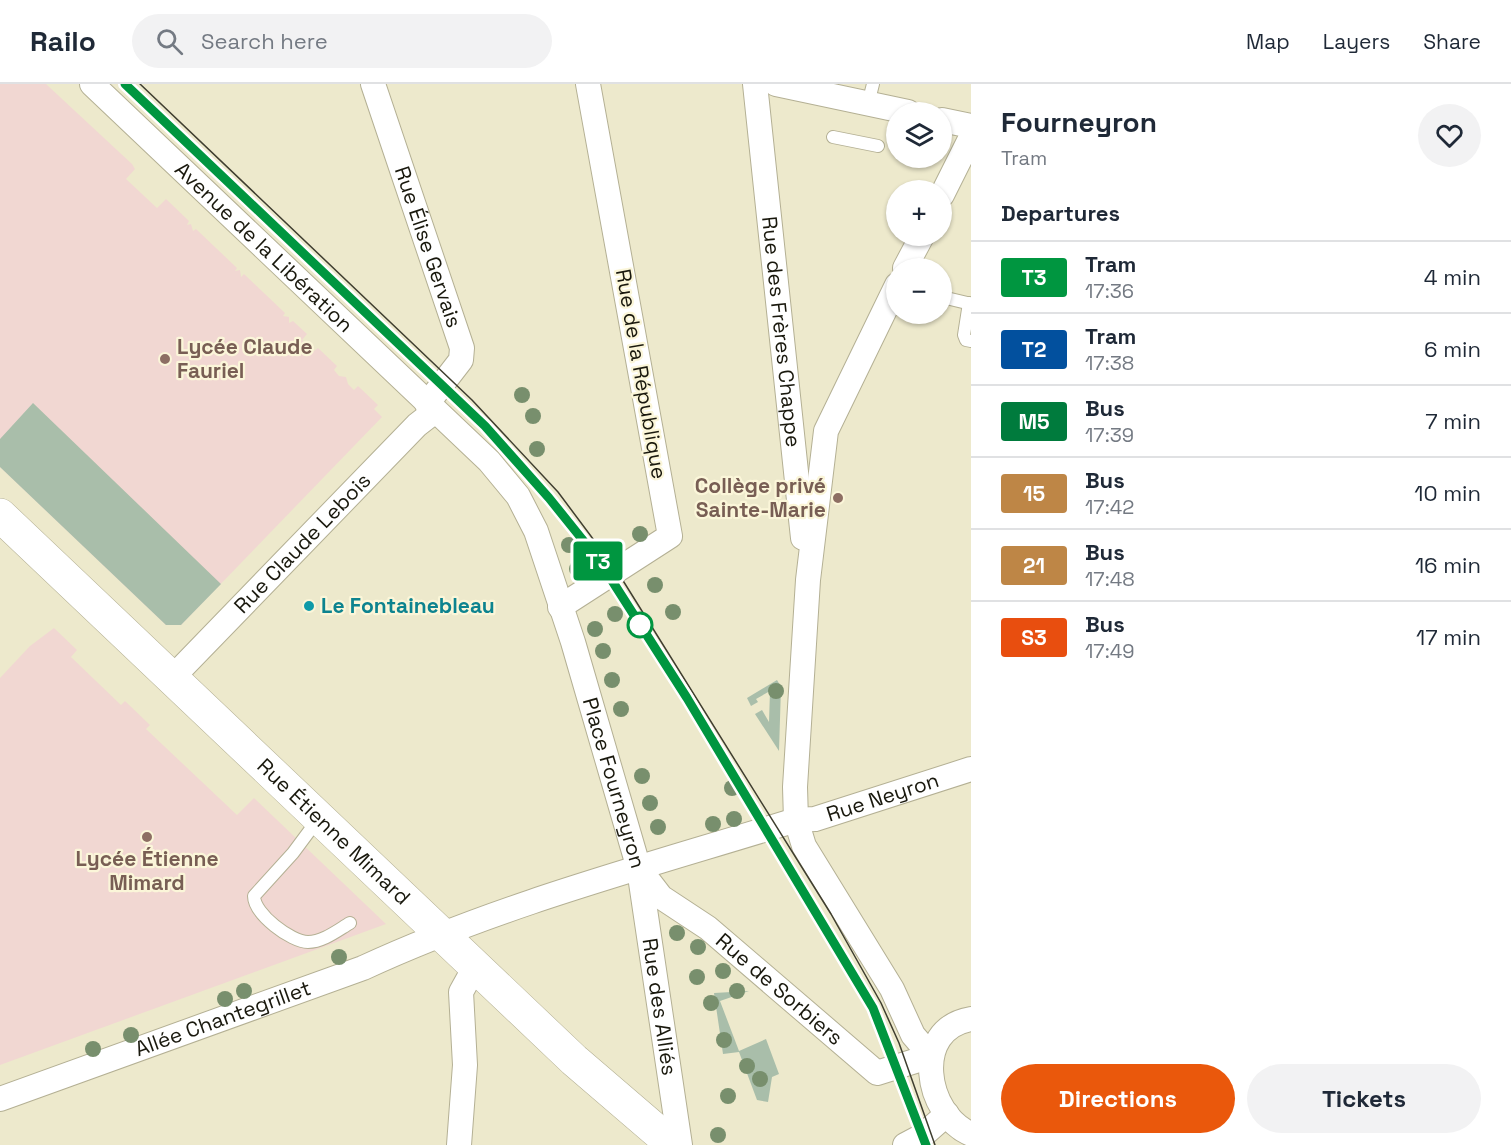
<!DOCTYPE html>
<html lang="en">
<head>
<meta charset="utf-8">
<style>
	body { margin:0; font-family:"Space Grotesk",sans-serif; background:#f2f2f3; color:#1f2937; height:100vh; display:flex; flex-direction:column; font-size:22px; white-space:nowrap }
	* { box-sizing:border-box; margin:0 }
	p { font-size:20px; color:#747a83 }
	.icon { flex:none; width:33px; height:33px; fill:none; stroke:currentColor; stroke-width:2; stroke-linecap:round; stroke-linejoin:round }
	.map { position:relative; flex:1; overflow:hidden }
	.side { display:flex; flex-direction:column; background:#fff; width:540px }
	.side>* { flex:none }
	.badge { padding:0 12px; border-radius:4px; font-size:21px; line-height:39px }
	.buttons { position:absolute; left:886px; top:18px; display:grid; gap:12px }
	.buttons a { display:grid; place-items:center; width:66px; height:66px; border-radius:50%; background:#fff; box-shadow:0 2px 4px #0004; font-size:30px }
	.map>.badge { position:absolute; translate:-50% -50%; box-shadow:0 0 0 3px #fff }
	h2 { padding:0 30px; font-size:22px; line-height:54px }
	.round { display:grid; place-items:center; flex:none; width:63px; height:63px; border-radius:32px; background:#f2f2f3 }
	.overview { display:flex; align-items:center; justify-content:space-between; height:102px; padding:0 30px }
	h1 { font-size:28px; font-weight:800; line-height:45px }
	.button { display:flex; gap:12px; margin-top:auto; padding:12px 30px }
	.button a { flex:1; height:69px; border-radius:36px; background:#ea580c; color:#fff; font-size:24px; font-weight:800; line-height:69px; text-align:center }
	.button a+a { background:#f2f2f3; color:#1f2937 }
	ul { padding:0; list-style:none }
	li { display:flex; align-items:center; gap:18px; height:72px; padding:0 30px; border-top:2px solid #e0e1e3 }
	li div { flex:1 }
	li b { display:block; font-size:22px }
	li em { font-style:normal }
	li .badge { min-width:66px; font-weight:700; text-align:center }
	header { display:flex; align-items:center; gap:36px; box-sizing:border-box; height:84px; padding:0 30px; background:#fff; border-bottom:2px solid #e0e1e3 }
	header strong { font-size:28px }
	nav { display:flex; gap:33px; margin-inline-start:auto; font-size:21px }
	.search { width:420px; height:54px; background:#f2f2f3; display:flex; align-items:center; gap:15px; box-sizing:border-box; padding:0 21px; border-radius:33px; color:#747a83; font-size:22px }
	main { display:flex; flex:1; min-height:0 }
	.map>svg:first-child { display:block }
	.education { fill:#f1d7d2 }
	.green { fill:#a9beaa }
	.lines { fill:none; stroke-linecap:round; stroke-linejoin:round }
	.lane-casing { stroke:#b4b094; stroke-width:14 }
	.street-casing { stroke:#b4b094; stroke-width:26 }
	.secondary-casing { stroke:#b4b094; stroke-width:34 }
	.lane { stroke:#fff; stroke-width:12 }
	.street { stroke:#fff; stroke-width:24 }
	.secondary { stroke:#fff; stroke-width:33 }
	.tram { stroke:#3f3e30; stroke-width:1.5 }
	.tree { fill:#788f6d }
	.line-casing { stroke:#fff; stroke-width:14 }
	.line { stroke:#009640; stroke-width:9 }
	.education-dot { fill:#8d6e63; stroke:#fbf6d9; stroke-width:2 }
	.culture-dot { fill:#0f9aa8; stroke:#fbf6d9; stroke-width:2 }
	.stop-dot { fill:#fff; stroke:#009640; stroke-width:3 }
	.labels { text-anchor:middle; stroke-width:4.5; stroke-linejoin:round; paint-order:stroke }
	.street-label { font-size:21px; fill:#19180d; stroke:#fbf6d9 }
	.education-label { font-size:21px; font-weight:bold; fill:#785e54; stroke:#fbf6d9; text-anchor:start }
	.culture-label { font-size:21px; font-weight:bold; fill:#0d838f; stroke:#fbf6d9; text-anchor:start }
</style>
</head>
<body>
<header>
<strong>Railo</strong>
<div class="search"><svg class="icon" aria-label="search" viewBox="0 0 24 24"><circle cx="10" cy="10" r="6"/><path d="M15 15l6 6"/></svg>Search here</div>
<nav><a>Map</a><a>Layers</a><a>Share</a></nav>
</header>
<main>
<div class="map">
<svg width="971" height="1061" viewBox="0 0 971 1061">
	<rect width="100%" height="100%" fill="#ede9cc"/>
	<!-- education -->
	<path class="education" d="M0 0H46L132 80 135 85 126 95 157 124 166 115 189 137 187 141 191 140 193 147 196 145 237 184 235 187 240 186 241 193 244 190 285 229 283 232 289 233V239L293 237 307 250 302 256 314 267 318 264 337 282 334 286 339 292 346 293 348 300 354 306 358 302 378 321 374 325 382 333 181 541H166L0 383Z
		M54 544 77 566 71 573 121 621 125 617 150 641 146 645 237 731 254 714 386 840 0 981V594L30 562Z"/>
	<!-- green -->
	<path class="green" d="M33 319 221 500 181 541H166L0 383V355Z
		M777 596 781 603 779 667 755 630 762 626 769 638 770 607 756 615 758 618 751 622 747 614Z
		M749 907 720 917 739 967 766 955 779 990 772 993 768 1018 757 1016 739 968 723 970 714 909Z"/>
	<g class="lines">
		<defs>
			<path id="lane" d="M868 20 873 0
				M833 53 878 62
				M942 213 971 220
				M969 219 964 251 966 256 971 257
				M319 734 293 769 254 812C254 830 291 858 308 858 323 858 338 846 350 839"/>
			<g id="street">
				<path id="s1" d="M92 0 489 377 518 412 536 447 573 558 639 785 680 1061"/>
				<path id="s2" d="M373 0 462 264 461 276 427 320"/>
				<path id="s3" d="M755 0 803 454"/>
				<path d="M776 0 908 28"/>
				<path d="M942 36 971 42"/>
				<path d="M942 111 971 53"/>
				<path d="M905 184 922 152"/>
				<path d="M897 201 826 347 808 496 795 703 796 736 804 762 892 905 913 951 931 972"/>
				<path d="M560 523 670 452 588 0"/>
				<path id="s4" d="M171 595 417 341 435 327"/>
				<path id="s5" d="M641 787 661 813 708 844 877 989 931 972"/>
				<path d="M971 935C911 945 925 1031 971 1050"/>
				<path id="s6" d="M0 1015 363 884C501 820 651 781 796 736L815 735 971 685"/>
				<path d="M459 1061 465 981 461 908 476 881"/>
				<path d="M905 1061 922 1052 947 1030"/>
			</g>
			<g id="secondary">
				<path id="s7" d="M0 431 574 976 673 1061"/>
			</g>
		</defs>
		<!-- lane casing -->
		<use href="#lane" class="lane-casing"/>
		<!-- street casing -->
		<use href="#street" class="street-casing"/>
		<!-- secondary casing -->
		<use href="#secondary" class="secondary-casing"/>
		<!-- lane -->
		<use href="#lane" class="lane"/>
		<!-- street -->
		<use href="#street" class="street"/>
		<!-- secondary -->
		<use href="#secondary" class="secondary"/>
		<!-- tram -->
		<path class="tram" d="M125 0 485 342 582 455 687 614 873 924 926 1061
			M140 0 472 316 558 408 617 487 831 830 881 919 899 959 935 1061"/>
	</g>
	<!-- trees -->
	<g class="tree">
		<circle cx="522" cy="311" r="8"/>
		<circle cx="533" cy="332" r="8"/>
		<circle cx="537" cy="365" r="8"/>
		<circle cx="640" cy="450" r="8"/>
		<circle cx="569" cy="461" r="8"/>
		<circle cx="577" cy="485" r="8"/>
		<circle cx="655" cy="501" r="8"/>
		<circle cx="673" cy="528" r="8"/>
		<circle cx="615" cy="530" r="8"/>
		<circle cx="595" cy="545" r="8"/>
		<circle cx="603" cy="567" r="8"/>
		<circle cx="612" cy="596" r="8"/>
		<circle cx="776" cy="607" r="8"/>
		<circle cx="621" cy="625" r="8"/>
		<circle cx="642" cy="692" r="8"/>
		<circle cx="732" cy="704" r="8"/>
		<circle cx="650" cy="719" r="8"/>
		<circle cx="734" cy="735" r="8"/>
		<circle cx="713" cy="740" r="8"/>
		<circle cx="658" cy="743" r="8"/>
		<circle cx="677" cy="849" r="8"/>
		<circle cx="698" cy="863" r="8"/>
		<circle cx="339" cy="873" r="8"/>
		<circle cx="723" cy="887" r="8"/>
		<circle cx="697" cy="893" r="8"/>
		<circle cx="244" cy="907" r="8"/>
		<circle cx="737" cy="907" r="8"/>
		<circle cx="225" cy="915" r="8"/>
		<circle cx="711" cy="919" r="8"/>
		<circle cx="131" cy="951" r="8"/>
		<circle cx="724" cy="956" r="8"/>
		<circle cx="93" cy="965" r="8"/>
		<circle cx="747" cy="982" r="8"/>
		<circle cx="760" cy="995" r="8"/>
		<circle cx="728" cy="1012" r="8"/>
		<circle cx="718" cy="1051" r="8"/>
	</g>
	<g class="lines">
		<defs>
			<path id="line" d="M125 0 485 342 549 414 582 455 609 492 687 614 873 924 926 1061"/>
		</defs>
		<!-- line casing -->
		<use href="#line" class="line-casing"/>
		<!-- line -->
		<use href="#line" class="line"/>
	</g>
	<!-- markers -->
	<g class="education-dot">
		<circle cx="165" cy="275" r="6"/>
		<circle cx="838" cy="414" r="6"/>
		<circle cx="147" cy="753" r="6"/>
	</g>
	<circle class="culture-dot" cx="309" cy="522" r="6"/>
	<circle class="stop-dot" cx="640" cy="541" r="12"/>
	<g class="labels">
		<!-- street labels -->
		<g class="street-label">
			<text dy="7" stroke="none"><textPath href="#s1" startOffset="237">Avenue de la Libération</textPath></text>
			<text dy="7" stroke="none"><textPath href="#s2" startOffset="172">Rue Élise Gervais</textPath></text>
			<text dy="7" stroke="none"><textPath href="#s3" startOffset="249">Rue des Frères Chappe</textPath></text>
			<text transform="translate(641 290) rotate(80)" y="7">Rue de la République</text>
			<text dy="7" stroke="none"><textPath href="#s4" startOffset="189">Rue Claude Lebois</textPath></text>
			<text dy="7" stroke="none"><textPath href="#s1" startOffset="896">Place Fourneyron</textPath></text>
			<text dy="7" stroke="none"><textPath href="#s6" startOffset="934">Rue Neyron</textPath></text>
			<text dy="7" stroke="none"><textPath href="#s7" startOffset="460">Rue Étienne Mimard</textPath></text>
			<text dy="7" stroke="none"><textPath href="#s5" startOffset="183">Rue de Sorbiers</textPath></text>
			<text dy="7" stroke="none"><textPath href="#s1" startOffset="1125">Rue des Alliés</textPath></text>
			<text dy="7" stroke="none"><textPath href="#s6" startOffset="237">Allée Chantegrillet</textPath></text>
		</g>
		<!-- education labels -->
		<g class="education-label">
			<text x="177" y="270">Lycée Claude<tspan x="177" dy="24">Fauriel</tspan></text>
			<text x="826" y="409" text-anchor="end">Collège privé<tspan x="826" dy="24">Sainte-Marie</tspan></text>
			<text x="147" y="782" text-anchor="middle">Lycée Étienne<tspan x="147" dy="24">Mimard</tspan></text>
		</g>
		<!-- culture labels -->
		<g class="culture-label">
			<text x="321" y="529">Le Fontainebleau</text>
		</g>
	</g>
</svg>
<div class="buttons">
<a><svg class="icon" aria-label="layers" viewBox="0 0 24 24"><path d="M12 4l9 5-9 5-9-5zM3 14l9 5 9-5"/></svg></a>
<a>+</a>
<a>−</a>
</div>
<b class="badge" style="left:598px;top:477px;background:#009640;color:#fff">T3</b>
</div>
<section class="side">
<div class="overview"><div><h1>Fourneyron</h1><p>Tram</p></div><a class="round"><svg class="icon" aria-label="heart" viewBox="0 0 24 24"><path d="M12 20l-8-8c-3-5 5-10 8-4 3-6 11-1 8 4z"/></svg></a></div>
<h2>Departures</h2>
<ul>
<li><span class="badge" style="background:#009640;color:#fff">T3</span><div><b>Tram</b><p>17:36</p></div><em>4 min</em></li>
<li><span class="badge" style="background:#02509e;color:#fff">T2</span><div><b>Tram</b><p>17:38</p></div><em>6 min</em></li>
<li><span class="badge" style="background:#007b3d;color:#fff">M5</span><div><b>Bus</b><p>17:39</p></div><em>7 min</em></li>
<li><span class="badge" style="background:#be8646;color:#fff">15</span><div><b>Bus</b><p>17:42</p></div><em>10 min</em></li>
<li><span class="badge" style="background:#be8646;color:#fff">21</span><div><b>Bus</b><p>17:48</p></div><em>16 min</em></li>
<li><span class="badge" style="background:#e84e0f;color:#fff">S3</span><div><b>Bus</b><p>17:49</p></div><em>17 min</em></li>
</ul>
<div class="button"><a>Directions</a><a>Tickets</a></div>
</section>
</main>
</body>
</html>
